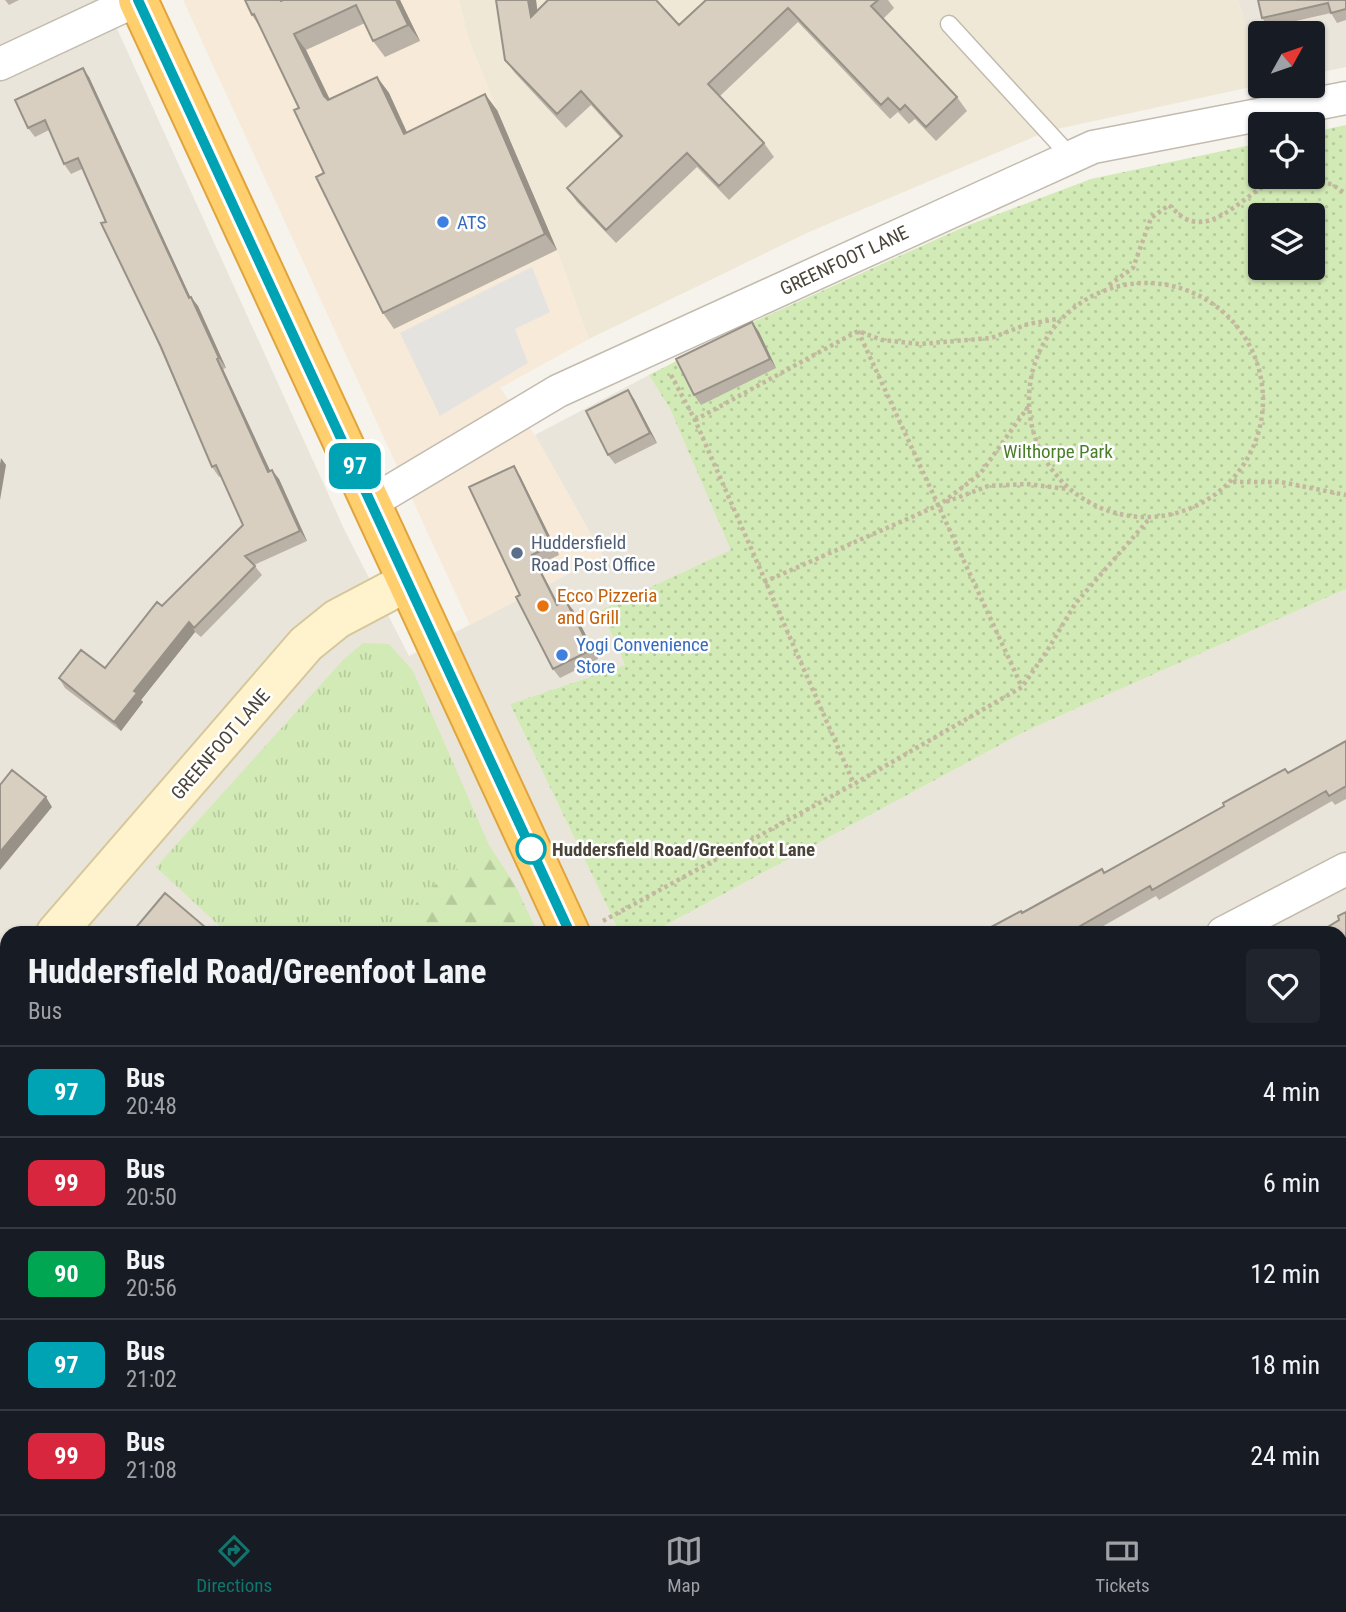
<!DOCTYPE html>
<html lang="en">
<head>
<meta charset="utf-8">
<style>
	body { margin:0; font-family:"Roboto Condensed",sans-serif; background:#20242c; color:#f1f3f6; height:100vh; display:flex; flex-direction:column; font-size:26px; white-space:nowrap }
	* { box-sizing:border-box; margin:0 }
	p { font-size:23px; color:#9ea1a6 }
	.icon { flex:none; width:38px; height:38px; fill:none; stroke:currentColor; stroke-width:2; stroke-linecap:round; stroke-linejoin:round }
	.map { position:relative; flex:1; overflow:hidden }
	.side { position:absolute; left:0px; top:926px; width:1348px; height:590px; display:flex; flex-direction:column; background:#171b24; border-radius:21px 21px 0 0; box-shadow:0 2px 5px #0004 }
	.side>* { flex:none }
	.badge { padding:0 14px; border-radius:10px; font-size:24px; line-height:46px }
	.needle { width:46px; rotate:50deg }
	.fabs { position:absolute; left:1248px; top:21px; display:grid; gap:14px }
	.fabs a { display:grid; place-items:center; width:77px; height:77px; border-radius:7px; background:#171b24; box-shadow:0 2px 5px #0004; font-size:35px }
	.map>.badge { position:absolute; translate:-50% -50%; box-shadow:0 0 0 4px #fff }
	.round { display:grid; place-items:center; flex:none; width:74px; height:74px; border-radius:7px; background:#20242c }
	.head { display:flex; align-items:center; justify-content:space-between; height:119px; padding:0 28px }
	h1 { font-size:33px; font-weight:800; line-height:52px }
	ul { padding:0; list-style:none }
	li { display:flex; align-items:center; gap:21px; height:91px; padding:0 28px; border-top:2px solid #363941 }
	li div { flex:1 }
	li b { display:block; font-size:26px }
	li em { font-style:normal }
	li .badge { min-width:77px; font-weight:700; text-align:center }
	.tabs { display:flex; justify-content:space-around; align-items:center; height:98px; border-top:2px solid #363941; background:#171b24; font-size:19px; color:#9ea1a6 }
	.tabs a { display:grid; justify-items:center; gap:4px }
	.tabs .selected { color:#0f766e }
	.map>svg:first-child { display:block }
	.residential { fill:#eae5da }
	.commercial { fill:#f7ead8 }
	.education { fill:#efe8d6 }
	.grass { fill:url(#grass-tufts) }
	.forest { fill:url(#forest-firs) }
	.park { fill:url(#park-dots); fill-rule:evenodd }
	.parking { fill:#e5e3e0 }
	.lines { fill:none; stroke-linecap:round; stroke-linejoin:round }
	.lane-casing { stroke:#c2bbae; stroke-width:19 }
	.street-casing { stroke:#c2bbae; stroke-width:35 }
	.secondary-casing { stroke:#d6c79b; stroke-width:42 }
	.highway-casing { stroke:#e0a43c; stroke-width:42 }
	.path { stroke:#c4b79f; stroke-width:4.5; stroke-dasharray:3.5 3.5; stroke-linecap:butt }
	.lane { stroke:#fff; stroke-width:16 }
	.street { stroke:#fff; stroke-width:32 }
	.secondary { stroke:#fff3cd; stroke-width:38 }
	.highway { stroke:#ffcf6e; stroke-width:38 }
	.wall { fill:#bab2a6 }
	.shaded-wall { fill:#979187 }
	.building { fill:#d8cfc1; stroke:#979187; stroke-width:2 }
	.line-casing { stroke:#fff; stroke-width:16 }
	.line { stroke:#00a3b4; stroke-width:10 }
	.shop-dot { fill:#3f7fe0; stroke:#fff; stroke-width:2.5 }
	.service-dot { fill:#5c6f8a; stroke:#fff; stroke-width:2.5 }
	.food-dot { fill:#e8710a; stroke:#fff; stroke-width:2.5 }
	.stop-dot { fill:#fff; stroke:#00a3b4; stroke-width:3.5 }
	.labels { text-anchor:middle; stroke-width:5; stroke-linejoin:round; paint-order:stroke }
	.shop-label { font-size:19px; fill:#366cbe; stroke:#fff; text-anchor:start }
	.street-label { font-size:19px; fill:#4b4439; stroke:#fff }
	.park-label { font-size:19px; fill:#4a7f2a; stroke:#fff }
	.service-label { font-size:19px; fill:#4e5e75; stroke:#fff; text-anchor:start }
	.food-label { font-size:19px; fill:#c56008; stroke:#fff; text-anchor:start }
	.stop-label { font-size:19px; font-weight:bold; fill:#4b4439; stroke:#fff; text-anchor:start }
</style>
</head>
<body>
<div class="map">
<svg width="1346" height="1514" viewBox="0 0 1346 1514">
	<defs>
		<pattern id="grass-tufts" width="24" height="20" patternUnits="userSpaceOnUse" patternTransform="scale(1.75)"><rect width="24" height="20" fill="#d2eab5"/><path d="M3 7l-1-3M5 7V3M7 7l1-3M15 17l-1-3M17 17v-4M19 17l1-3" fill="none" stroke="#b6ca9c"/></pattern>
		<pattern id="forest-firs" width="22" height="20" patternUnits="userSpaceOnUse" patternTransform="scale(1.75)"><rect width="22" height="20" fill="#d2eab5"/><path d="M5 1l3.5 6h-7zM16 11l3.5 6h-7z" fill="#b6ca9c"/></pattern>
		<pattern id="park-dots" width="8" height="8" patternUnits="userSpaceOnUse" patternTransform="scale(1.75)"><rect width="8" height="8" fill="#d2eab5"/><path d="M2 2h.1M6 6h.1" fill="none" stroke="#b6ca9c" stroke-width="1.8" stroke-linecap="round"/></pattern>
	</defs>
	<rect width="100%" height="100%" fill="#f6f3ec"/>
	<!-- residential -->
	<path class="residential" d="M0 0H104L345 531 409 656 603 556 535 435 649 375 670 409 732 550 601 610 625 665 510 704 620 933H7V1508H1340V933H651L1026 731 1346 589V1514H0Z
		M1238 0H1346V67L1313 74 1312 33H1260V76Z"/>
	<!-- commercial -->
	<path class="commercial" d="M183 0H459L468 37 497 110 557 250 589 339 500 388 535 435 603 556 470 625Z"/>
	<!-- education -->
	<path class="education" d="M459 0H1238L1260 76V85L1048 131 809 232 589 339 557 250 497 110 468 37Z"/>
	<!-- grass -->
	<path class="grass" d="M363 643 389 644 413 671 489 845 422 894 398 933H227L156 867 343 660Z"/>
	<!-- forest -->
	<path class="forest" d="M489 845 515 885 538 933H398L422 894Z"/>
	<!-- park -->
	<path class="park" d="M1346 125V589L1026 731 651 933H620L510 704 625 665 601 610 731 550 670 409 649 375 753 322 966 226 1091 179 1260 143V177H1312L1313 132ZM1260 215H1312V268H1260Z"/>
	<!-- parking -->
	<path class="parking" d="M532 267 550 312 515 329 528 363 440 416 400 333Z"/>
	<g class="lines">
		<defs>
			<path id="lane" d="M949 24 1071 157"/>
			<path id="street" d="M0 64 137 0
				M372 502 558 391 1093 147 1346 98
				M1223 933 1346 869
				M0 1086 7 1092
				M1340 1360 1346 1348
				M0 1430 7 1423
				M334 1514 340 1508
				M1274 1514V1508"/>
			<path id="secondary" d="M56 933 306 644 337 619 407 582
				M0 996 7 988"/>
			<path id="highway" d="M138 0 570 933
				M763 1508 765 1514"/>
		</defs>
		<!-- lane casing -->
		<use href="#lane" class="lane-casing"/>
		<!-- street casing -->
		<use href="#street" class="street-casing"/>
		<!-- secondary casing -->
		<use href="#secondary" class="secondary-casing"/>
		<!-- highway casing -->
		<use href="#highway" class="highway-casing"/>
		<!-- path -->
		<path class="path" d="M1308 177 1333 185 1346 194
			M1029 400a117 117 0 1 1 234 0a117 117 0 1 1-234 0Z
			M1109 285 1133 268 1151 218 1169 205C1174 209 1180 217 1186 219 1221 235 1254 180 1287 177
			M858 331 1022 687
			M671 375 695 420 854 784
			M695 420 858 331 882 340 920 344 991 338 1028 324 1057 319
			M1233 482H1281L1346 495
			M946 502 988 486 1027 484 1067 489
			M764 582 939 505 980 474 1028 407
			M603 921 854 784 1022 687 1047 651 1075 604 1150 518"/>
		<!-- lane -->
		<use href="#lane" class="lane"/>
		<!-- street -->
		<use href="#street" class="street"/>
		<!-- secondary -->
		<use href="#secondary" class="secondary"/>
		<!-- highway -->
		<use href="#highway" class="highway"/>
	</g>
	<!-- wall -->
	<path class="wall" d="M5 0H19L9 5Z
		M245 0H400L420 41 385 57 373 41 365 23 306 50 329 99 377 77 389 93 407 133 497 110 557 250 394 329 383 313 324 173 299 108 261 29 252 15Z
		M496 0H536L537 11 679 25 706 0H888L894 8 883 19 957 97 967 111 936 141 915 119 909 124 898 112 890 119 798 22 720 96 764 143 774 157 729 200 697 167 616 243 577 202 567 188 620 137 591 105 566 128 515 73 505 60Z
		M1258 0H1346V20L1337 23 1331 13 1269 27 1262 18Z
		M89 77 190 297 198 306 226 368 223 369 270 471 279 479 307 541 254 565 262 575 201 637 195 632 141 700 143 702 121 731 65 688 59 678 105 668 162 606 243 525 221 476 219 477 212 467 82 169 71 174 64 164 49 130 35 137 28 128Z
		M752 322 759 332 776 368 701 405 694 395Z
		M628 390 634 399 657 443 615 464 608 455Z
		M520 476 559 555 538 565 558 605 573 610 598 659 560 678 553 669 520 595Z
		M1346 741V799L1335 805 1332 801 1159 900 1156 896 1091 933H980L1104 872Z
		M1346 912V969L1340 973 1339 920Z
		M0 1140 7 1148V1158L0 1164Z
		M1340 1242 1346 1246V1287L1340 1284Z
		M0 1343 7 1356V1360L0 1364Z
		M105 1508H241L234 1514H48L99 1513Z
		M382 1508H449L442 1514H375Z"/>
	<!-- shaded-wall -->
	<path class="shaded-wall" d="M396 0H400L420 41 408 25Z
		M528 0H536L540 31 531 17Z
		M294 34 306 50 336 112 324 96Z
		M83 68 89 77 195 307 189 298Z
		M377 77 389 93 415 150 404 134Z
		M485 94 497 110 557 250 545 234Z
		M191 297 198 306 226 368 219 358Z
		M752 322 759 332 776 368 770 359Z
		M217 359 223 369 275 481 268 472Z
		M628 390 634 399 657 443 650 433Z
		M1 458 6 465 0 500V464Z
		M514 466 520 476 559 555 552 545Z
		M272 470 279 479 307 541 300 531Z
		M532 555 538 565 564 615 557 605Z
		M566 601 573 610 598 659 591 650Z
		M189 622 195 632 141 700 143 702 121 731 114 722 134 691Z
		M46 797 52 807 0 870V852Z
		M205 927 209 933H200Z
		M1346 1494V1513L1345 1514H1337L1336 1509 1340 1508V1502Z
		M895 1508H898L900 1514H897Z
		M1203 1508H1216L1213 1514H1199Z"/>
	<!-- building -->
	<path class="building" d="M245 0H280L281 1 283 0H396L408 25 373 41 356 5 294 34 324 96 328 100 377 77 404 134 485 94 545 234 383 313 316 177 324 173 294 110 299 108 254 14 252 15Z
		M496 0H528L531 17 548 0H656L679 25 706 0H878L871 6 957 97 926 127 905 105 900 110 888 98 881 105 788 8 708 84 764 143 719 186 687 153 606 230 567 188 622 136 581 91 557 114 505 60Z
		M1258 0H1346V9L1331 13 1328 3 1262 18Z
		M83 68 189 298 191 297 219 358 217 359 268 472 272 470 300 531 245 556 255 566 194 628 189 622 134 691 137 693 114 722 59 678 81 650 105 668 157 602 162 606 243 525 216 465 212 467 161 347 101 223 106 222 78 158 64 164 45 120 28 128 15 100Z
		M752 322 770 359 694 395 676 359Z
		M628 390 650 433 608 455 586 411Z
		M514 466 552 545 532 555 557 605 566 601 591 650 553 669 516 597 520 595 469 487Z
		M1346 741V786L1329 796 1326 791 1152 890 1150 886 1068 933H980L1021 911 1022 913 1102 869 1104 873 1224 806 1223 803 1285 769 1288 773Z
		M12 770 46 797 0 852V785Z
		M165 893 205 927 200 933H136L133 931Z
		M1346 912V956L1340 959V933H1318L1339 920 1338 916Z
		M0 1140 4 1145 0 1149Z
		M1340 1242 1346 1246V1282L1340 1278Z
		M1346 1421V1494L1340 1502V1423L1343 1425Z
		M55 1508H95L99 1513 105 1508H223L217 1514H48Z
		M382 1508H431L424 1514H375Z
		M858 1508H895L897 1514H860Z
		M1150 1508H1203L1199 1514H1139L1142 1509 1148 1512Z
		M1305 1508H1336L1337 1514H1306Z"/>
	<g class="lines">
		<defs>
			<path id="line" d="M138 0 570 933"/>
		</defs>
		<!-- line casing -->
		<use href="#line" class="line-casing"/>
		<!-- line -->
		<use href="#line" class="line"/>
	</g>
	<!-- markers -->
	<g class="shop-dot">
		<circle cx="443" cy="222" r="7"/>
		<circle cx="562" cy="655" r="7"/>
	</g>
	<circle class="service-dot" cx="517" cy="553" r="7"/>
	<circle class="food-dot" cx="543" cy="606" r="7"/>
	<circle class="stop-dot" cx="531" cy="849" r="14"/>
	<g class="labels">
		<!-- shop labels -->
		<g class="shop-label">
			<text x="457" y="229">ATS</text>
			<text x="576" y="651">Yogi Convenience<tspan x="576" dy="22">Store</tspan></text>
		</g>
		<!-- street labels -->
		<g class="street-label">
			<text transform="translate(844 260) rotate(-25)" y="7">GREENFOOT LANE</text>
			<text transform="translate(220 744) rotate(-49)" y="7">GREENFOOT LANE</text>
		</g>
		<!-- park labels -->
		<g class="park-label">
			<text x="1058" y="458">Wilthorpe Park</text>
		</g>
		<!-- service labels -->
		<g class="service-label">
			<text x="531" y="549">Huddersfield<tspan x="531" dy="22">Road Post Office</tspan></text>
		</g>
		<!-- food labels -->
		<g class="food-label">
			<text x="557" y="602">Ecco Pizzeria<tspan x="557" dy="22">and Grill</tspan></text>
		</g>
		<!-- stop labels -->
		<g class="stop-label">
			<text x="552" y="856">Huddersfield Road/Greenfoot Lane</text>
		</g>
	</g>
</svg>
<div class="fabs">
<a><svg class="needle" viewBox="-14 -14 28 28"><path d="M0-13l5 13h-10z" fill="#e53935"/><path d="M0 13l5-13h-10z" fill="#9ea1a6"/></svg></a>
<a><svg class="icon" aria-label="locate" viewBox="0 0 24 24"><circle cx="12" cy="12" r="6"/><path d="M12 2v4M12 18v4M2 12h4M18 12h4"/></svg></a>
<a><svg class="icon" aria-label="layers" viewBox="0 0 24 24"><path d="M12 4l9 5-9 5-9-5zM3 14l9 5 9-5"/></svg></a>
</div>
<b class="badge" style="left:355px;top:466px;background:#00a3b4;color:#fff">97</b>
<section class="side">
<div class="head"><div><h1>Huddersfield Road/Greenfoot Lane</h1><p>Bus</p></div><a class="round"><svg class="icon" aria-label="heart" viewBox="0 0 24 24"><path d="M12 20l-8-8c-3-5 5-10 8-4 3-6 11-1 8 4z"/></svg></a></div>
<ul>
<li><span class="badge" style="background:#00a3b4;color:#fff">97</span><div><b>Bus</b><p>20:48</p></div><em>4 min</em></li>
<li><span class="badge" style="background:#d7263d;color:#fff">99</span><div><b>Bus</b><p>20:50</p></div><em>6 min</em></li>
<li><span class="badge" style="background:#00a651;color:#fff">90</span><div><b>Bus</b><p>20:56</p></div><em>12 min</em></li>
<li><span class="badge" style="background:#00a3b4;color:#fff">97</span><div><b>Bus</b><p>21:02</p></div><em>18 min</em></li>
<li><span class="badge" style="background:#d7263d;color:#fff">99</span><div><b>Bus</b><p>21:08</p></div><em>24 min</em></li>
</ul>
</section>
</div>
<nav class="tabs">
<a class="selected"><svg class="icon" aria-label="directions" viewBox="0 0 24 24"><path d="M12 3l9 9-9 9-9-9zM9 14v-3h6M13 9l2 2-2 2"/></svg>Directions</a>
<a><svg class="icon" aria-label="map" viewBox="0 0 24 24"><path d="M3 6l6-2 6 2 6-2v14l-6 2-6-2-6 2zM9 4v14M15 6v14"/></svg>Map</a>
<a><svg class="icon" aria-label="tickets" viewBox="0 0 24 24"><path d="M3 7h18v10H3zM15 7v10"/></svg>Tickets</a>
</nav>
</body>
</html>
